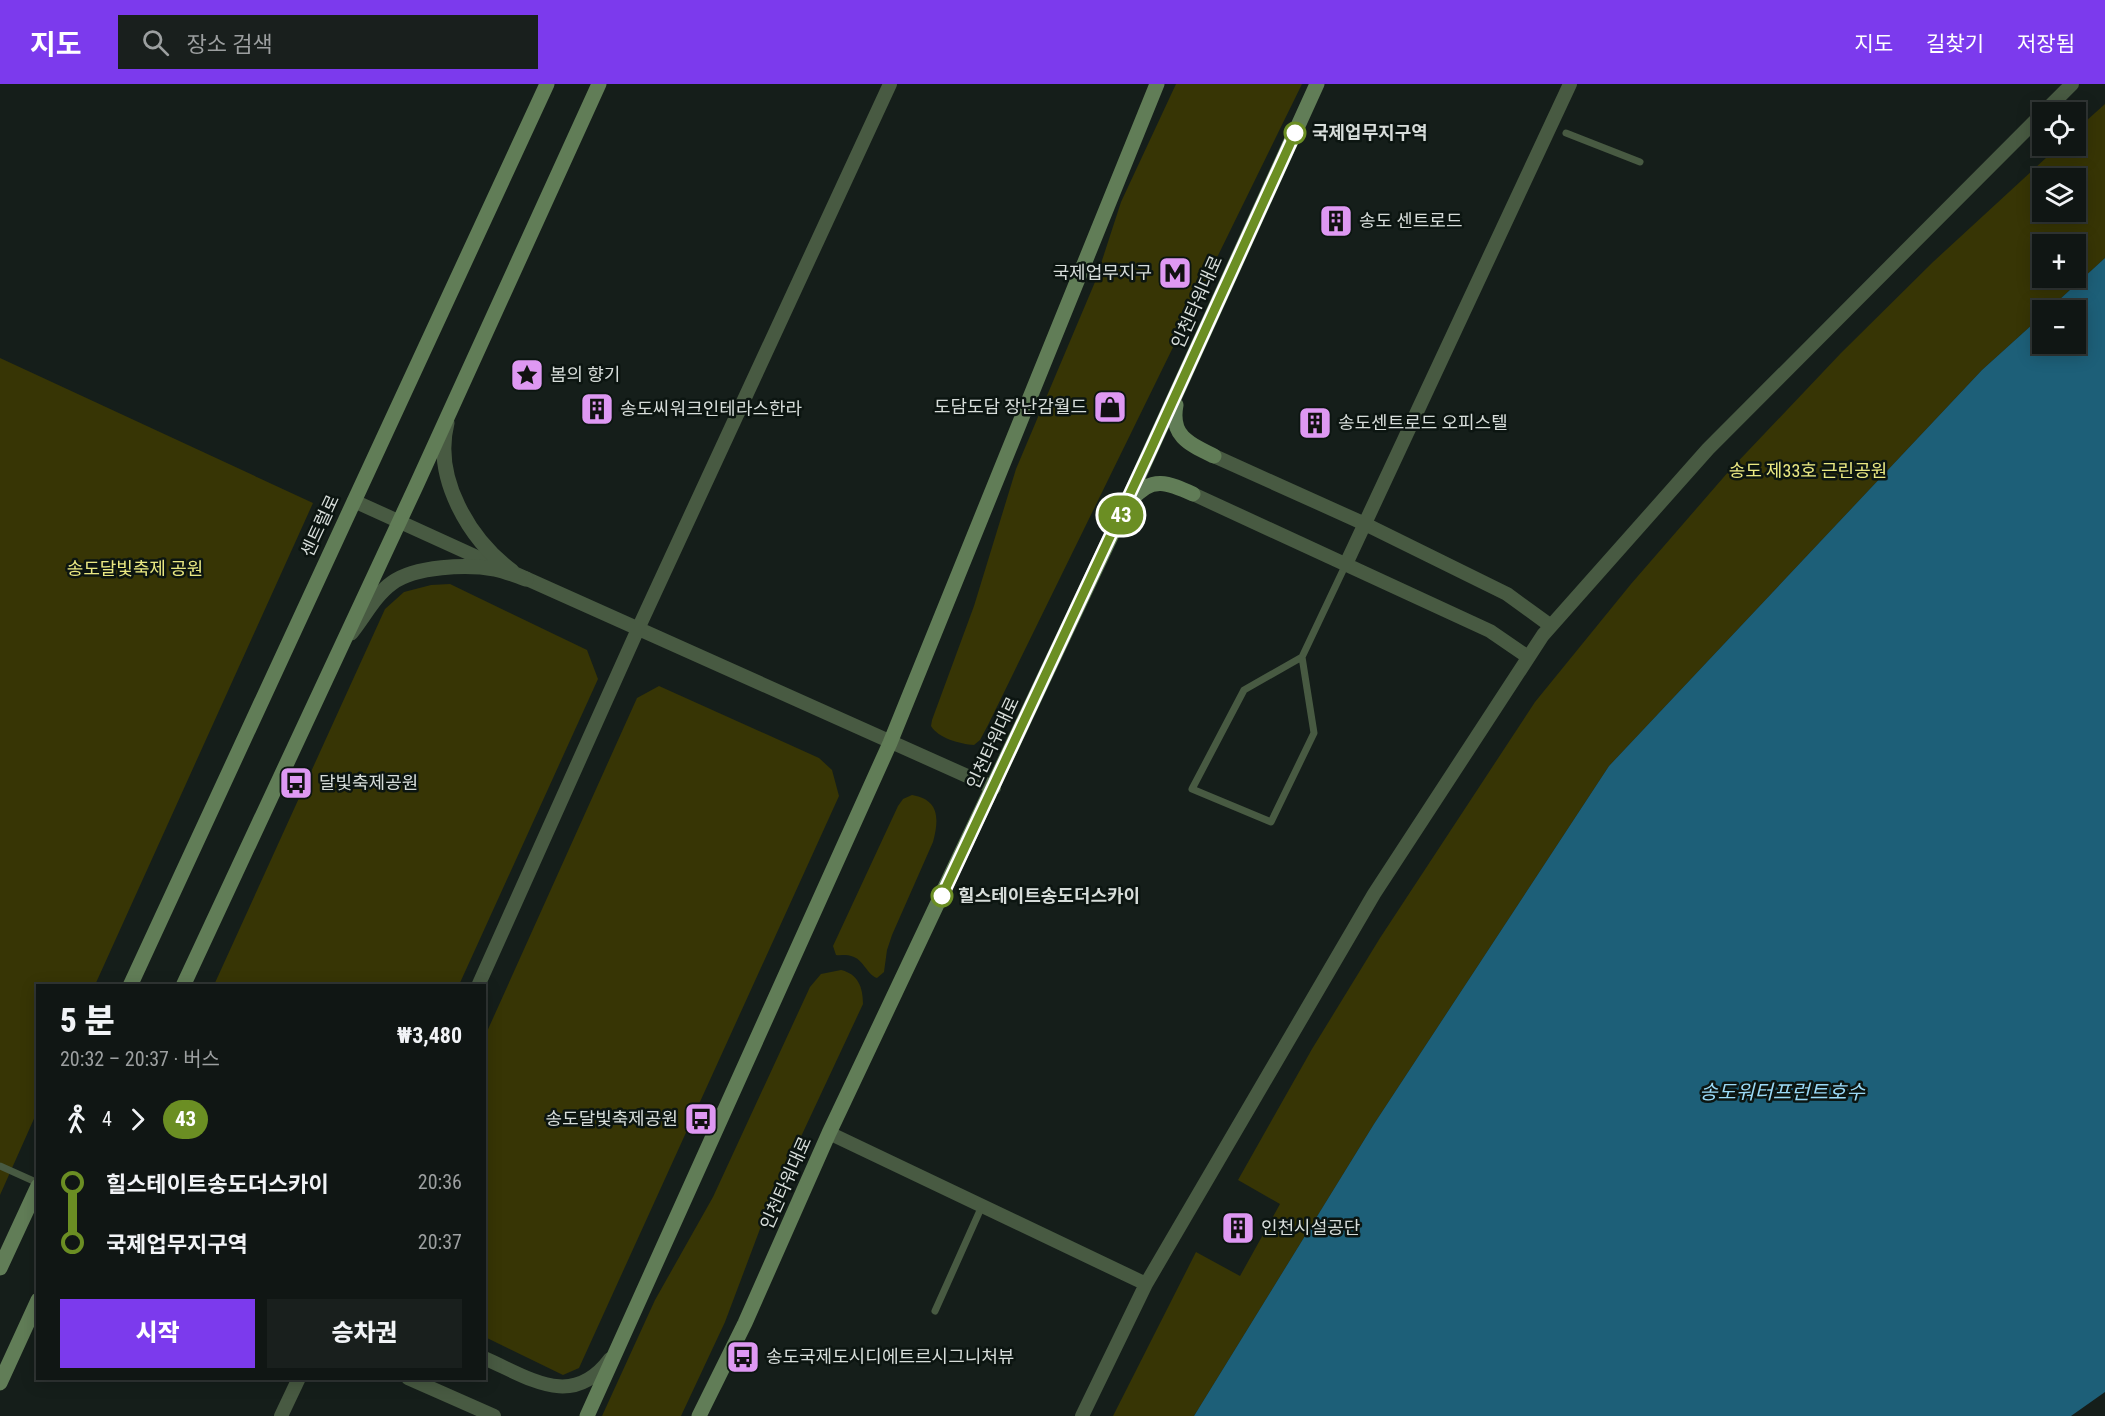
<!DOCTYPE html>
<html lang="ko">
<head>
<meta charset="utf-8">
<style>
	body { margin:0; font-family:"Roboto Condensed","Noto Sans KR",sans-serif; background:#191f1d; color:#f1f3f6; height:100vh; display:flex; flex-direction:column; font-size:22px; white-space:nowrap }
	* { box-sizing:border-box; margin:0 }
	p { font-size:20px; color:#9c9fa0 }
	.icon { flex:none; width:33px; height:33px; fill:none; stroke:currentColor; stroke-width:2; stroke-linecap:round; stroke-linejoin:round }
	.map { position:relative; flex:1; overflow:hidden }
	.panel { position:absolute; left:36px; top:900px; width:450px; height:396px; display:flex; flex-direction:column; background:#101614; border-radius:0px; box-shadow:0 3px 15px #0003,0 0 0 2px #303534 }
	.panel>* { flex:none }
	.badge { padding:0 12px; border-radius:20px; font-size:21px; line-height:39px }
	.fabs { position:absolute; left:2032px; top:18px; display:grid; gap:12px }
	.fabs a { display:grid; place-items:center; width:54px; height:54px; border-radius:0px; background:#101614; box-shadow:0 3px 15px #0003,0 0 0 2px #303534; font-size:30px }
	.map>.badge { position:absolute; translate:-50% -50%; box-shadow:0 0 0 3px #fff }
	.legs { display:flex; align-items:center; gap:9px; height:66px; padding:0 24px; font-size:20px }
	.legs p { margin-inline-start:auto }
	.head { display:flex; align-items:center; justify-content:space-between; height:102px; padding:0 24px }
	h1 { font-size:33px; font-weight:800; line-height:45px }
	.action { display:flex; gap:12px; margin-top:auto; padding:12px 24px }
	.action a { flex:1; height:69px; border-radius:0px; background:#7c3aed; color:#fff; font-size:24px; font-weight:800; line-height:69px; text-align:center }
	.action a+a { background:#191f1d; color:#f1f3f6 }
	ul { padding:0 24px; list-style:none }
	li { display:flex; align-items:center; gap:21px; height:60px; font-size:22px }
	li i { display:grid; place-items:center; width:9px; height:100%; margin:0 8px; background:currentColor }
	li i::after { content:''; width:15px; height:15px; margin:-8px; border:4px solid; border-radius:50%; background:#101614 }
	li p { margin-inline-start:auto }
	li:first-child i { background:linear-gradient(#0000 50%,currentColor 0) }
	li:last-child i { background:linear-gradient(currentColor 50%,#0000 0) }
	header { display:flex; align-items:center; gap:36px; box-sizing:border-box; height:84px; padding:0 30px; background:#7c3aed; color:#fff }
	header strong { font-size:28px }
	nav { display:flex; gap:33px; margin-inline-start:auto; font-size:21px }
	.search { width:420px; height:54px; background:#191f1d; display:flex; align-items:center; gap:15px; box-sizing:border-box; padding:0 21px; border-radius:0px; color:#9c9fa0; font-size:22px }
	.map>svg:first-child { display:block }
	.green { fill:#373505; fill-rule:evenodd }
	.water { fill:#1d5f78 }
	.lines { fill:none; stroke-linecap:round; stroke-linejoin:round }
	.service { stroke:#485a42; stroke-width:7 }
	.minor { stroke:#485a42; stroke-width:14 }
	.tertiary { stroke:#485a42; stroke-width:15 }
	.secondary { stroke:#617d57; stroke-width:15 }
	.line-1-casing { stroke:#fff; stroke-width:14 }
	.line-1 { stroke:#6b8e23; stroke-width:9 }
	.stop-1-dot { fill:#fff; stroke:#6b8e23; stroke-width:3 }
	.labels { text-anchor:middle; stroke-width:5; stroke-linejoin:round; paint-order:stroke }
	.stop-label { font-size:18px; font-weight:bold; fill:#d7ddda; stroke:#0c1511; text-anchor:start }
	.poi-label { font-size:18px; fill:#d7ddda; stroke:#0c1511; text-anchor:start }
	.street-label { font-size:18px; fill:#d7ddda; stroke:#0c1511 }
	.park-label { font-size:18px; fill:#eae882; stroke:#0c1511 }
	.water-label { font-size:20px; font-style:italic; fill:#9bdaf7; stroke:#0c1511 }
</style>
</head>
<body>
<header>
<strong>지도</strong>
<div class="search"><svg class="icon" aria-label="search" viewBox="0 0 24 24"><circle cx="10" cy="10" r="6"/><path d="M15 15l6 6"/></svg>장소 검색</div>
<nav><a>지도</a><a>길찾기</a><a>저장됨</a></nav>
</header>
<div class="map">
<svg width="2105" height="1332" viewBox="0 0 2105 1332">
	<rect width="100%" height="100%" fill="#151e1a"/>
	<!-- green -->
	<path class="green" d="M1176 0H1302L988 641 980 656 974 661C960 660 938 654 931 642L932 636 974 522 1016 385 1095 198 1121 118Z
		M2105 20V174L2048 226H2043V231L1982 286 1609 682 1374 1040 1194 1332H1113L1196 1168 1240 1192 1280 1120 1238 1096 1312 965 1380 854 1535 618 1631 500 1729 387 1841 269 1933 178 2059 62H2076V46ZM2043 94H2076V128H2043ZM2043 160H2076V194H2043Z
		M0 274 313 419 95 901 38 902 37 1028 0 1111Z
		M450 500 587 566 598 595 459 901H214L385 525 404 508 431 501Z
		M659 602 819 674 832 686 839 712 579 1284 563 1291 485 1253V952L637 614Z
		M912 711C940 716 939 735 933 758L892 851 887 866 884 888 877 894C866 890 864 875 851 872 846 870 841 872 836 871L833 862 898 722 903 715Z
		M841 886C858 890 863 903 863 920L769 1121 725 1238 681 1332H602L655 1216 713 1113 810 903 821 890Z"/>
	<!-- water -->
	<path class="water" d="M2105 174V1308L2071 1332H1194L1374 1040 1609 682 1982 286 2043 231V260H2076V226H2048Z"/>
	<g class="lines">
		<!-- service -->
		<path class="service" d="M1566 49 1640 78
			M1302 573 1314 649 1271 738 1192 705 1244 606 1302 573 1346 480
			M0 1082 38 1099
			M935 1227 982 1122"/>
		<!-- minor -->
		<path class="minor" d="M2044 28 2072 0
			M1214 372 1365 440 1507 510 1551 542
			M1193 410 1490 547 1528 573
			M354 417 499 483
			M1346 480 1570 0
			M516 490 994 704
			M478 902 638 545 890 0
			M829 1049 1146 1200
			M484 1274C530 1294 572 1326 610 1275
			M408 1294 494 1332
			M281 1332 299 1294
			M1082 1332 1146 1200 1374 810 1543 551 1708 365 2043 29"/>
		<!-- tertiary -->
		<path class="tertiary" d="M447 339C433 394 469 455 512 487
			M351 549C364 533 375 511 392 499 415 482 467 480 495 485 506 487 516 492 526 495"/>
		<!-- secondary -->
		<path class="secondary" d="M1176 321C1170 352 1189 360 1214 372
			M1132 416C1151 391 1169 399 1193 410
			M130 902 547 0
			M183 902 416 402 599 0
			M0 1184 38 1102
			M0 1299 38 1216
			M587 1332 890 659 1157 0
			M699 1332 745 1239 829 1049 1120 433 1317 0"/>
	</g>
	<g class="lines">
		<defs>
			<path id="line-1" d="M942 812 1150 367 1295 49"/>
		</defs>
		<!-- line-1 casing -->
		<use href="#line-1" class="line-1-casing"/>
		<!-- line-1 -->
		<use href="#line-1" class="line-1"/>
	</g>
	<!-- icons -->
	<defs>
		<symbol id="building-square" viewBox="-11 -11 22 22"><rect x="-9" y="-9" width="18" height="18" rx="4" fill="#de98f2" stroke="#0c1511"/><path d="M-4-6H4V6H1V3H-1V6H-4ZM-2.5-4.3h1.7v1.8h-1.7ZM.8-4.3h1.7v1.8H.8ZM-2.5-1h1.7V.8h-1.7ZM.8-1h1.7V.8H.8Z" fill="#111"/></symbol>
		<symbol id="metro-square" viewBox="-11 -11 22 22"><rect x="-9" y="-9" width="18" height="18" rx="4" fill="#de98f2" stroke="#0c1511"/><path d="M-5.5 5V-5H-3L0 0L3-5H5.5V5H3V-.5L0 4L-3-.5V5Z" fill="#111"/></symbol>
		<symbol id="sight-square" viewBox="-11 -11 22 22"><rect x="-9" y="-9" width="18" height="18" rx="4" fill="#de98f2" stroke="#0c1511"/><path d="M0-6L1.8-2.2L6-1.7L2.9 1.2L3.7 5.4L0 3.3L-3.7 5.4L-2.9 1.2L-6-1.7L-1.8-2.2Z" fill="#111"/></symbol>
		<symbol id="shop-square" viewBox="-11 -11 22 22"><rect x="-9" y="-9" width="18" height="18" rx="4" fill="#de98f2" stroke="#0c1511"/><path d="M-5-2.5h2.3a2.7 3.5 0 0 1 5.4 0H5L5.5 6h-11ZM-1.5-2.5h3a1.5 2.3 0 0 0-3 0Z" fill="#111"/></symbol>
		<symbol id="bus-square" viewBox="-11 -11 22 22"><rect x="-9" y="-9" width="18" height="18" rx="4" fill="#de98f2" stroke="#0c1511"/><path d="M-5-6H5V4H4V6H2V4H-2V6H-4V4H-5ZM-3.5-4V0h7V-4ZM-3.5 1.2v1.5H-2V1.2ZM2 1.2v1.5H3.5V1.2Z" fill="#111"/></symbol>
	</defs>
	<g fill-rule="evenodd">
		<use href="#building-square" x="1317" y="118" width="38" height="38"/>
		<use href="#metro-square" x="1156" y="170" width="38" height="38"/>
		<use href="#sight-square" x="508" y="272" width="38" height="38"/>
		<use href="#shop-square" x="1091" y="304" width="38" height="38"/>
		<use href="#building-square" x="578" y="306" width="38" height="38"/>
		<use href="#building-square" x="1296" y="320" width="38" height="38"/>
		<use href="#bus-square" x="277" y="680" width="38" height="38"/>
		<use href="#bus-square" x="682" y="1016" width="38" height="38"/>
		<use href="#building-square" x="1219" y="1125" width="38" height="38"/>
		<use href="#bus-square" x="724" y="1254" width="38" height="38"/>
	</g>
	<!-- markers -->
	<g class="stop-1-dot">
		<circle cx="1295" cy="49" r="10"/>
		<circle cx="942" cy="812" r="10"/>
	</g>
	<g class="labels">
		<!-- stop labels -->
		<g class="stop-label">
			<text x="1312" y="55">국제업무지구역</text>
			<text x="958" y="818">힐스테이트송도더스카이</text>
		</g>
		<!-- poi labels -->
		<g class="poi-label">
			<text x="1359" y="143">송도 센트로드</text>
			<text x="1152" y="195" text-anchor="end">국제업무지구</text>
			<text x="550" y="297">봄의 향기</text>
			<text x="1087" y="329" text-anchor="end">도담도담 장난감월드</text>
			<text x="620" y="331">송도씨워크인테라스한라</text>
			<text x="1338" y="345">송도센트로드 오피스텔</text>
			<text x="319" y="705">달빛축제공원</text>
			<text x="678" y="1041" text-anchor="end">송도달빛축제공원</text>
			<text x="1261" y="1150">인천시설공단</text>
			<text x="766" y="1279">송도국제도시디에트르시그니처뷰</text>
		</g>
		<!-- street labels -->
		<g class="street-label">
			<text transform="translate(1197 218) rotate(-66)" y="6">인천타워대로</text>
			<text transform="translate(320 442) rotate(-65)" y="6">센트럴로</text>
			<text transform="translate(993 659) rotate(-65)" y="6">인천타워대로</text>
			<text transform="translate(786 1099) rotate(-66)" y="6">인천타워대로</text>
		</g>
		<!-- park labels -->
		<g class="park-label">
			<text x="1808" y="393">송도 제33호 근린공원</text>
			<text x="135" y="491">송도달빛축제 공원</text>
		</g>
		<!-- water labels -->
		<g class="water-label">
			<text x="1782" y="1015">송도워터프런트호수</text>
		</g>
	</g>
</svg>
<div class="fabs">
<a><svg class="icon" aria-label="locate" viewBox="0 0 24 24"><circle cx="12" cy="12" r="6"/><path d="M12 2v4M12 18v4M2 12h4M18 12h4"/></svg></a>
<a><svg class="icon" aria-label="layers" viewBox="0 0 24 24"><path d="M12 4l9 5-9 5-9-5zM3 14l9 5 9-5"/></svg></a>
<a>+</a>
<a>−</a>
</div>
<b class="badge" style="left:1121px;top:431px;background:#6b8e23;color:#fff">43</b>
<section class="panel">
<div class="head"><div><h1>5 분</h1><p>20:32 – 20:37 · 버스</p></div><b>₩3,480</b></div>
<div class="legs"><svg class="icon" aria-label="walk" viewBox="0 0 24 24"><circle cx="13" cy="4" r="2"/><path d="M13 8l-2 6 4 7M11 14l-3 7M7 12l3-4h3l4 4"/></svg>4<svg class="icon" aria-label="forward" viewBox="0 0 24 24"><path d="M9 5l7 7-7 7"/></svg><b class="badge" style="background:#6b8e23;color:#fff">43</b></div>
<ul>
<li><i style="color:#6b8e23"></i><b>힐스테이트송도더스카이</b><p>20:36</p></li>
<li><i style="color:#6b8e23"></i><b>국제업무지구역</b><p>20:37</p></li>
</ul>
<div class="action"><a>시작</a><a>승차권</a></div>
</section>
</div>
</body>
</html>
